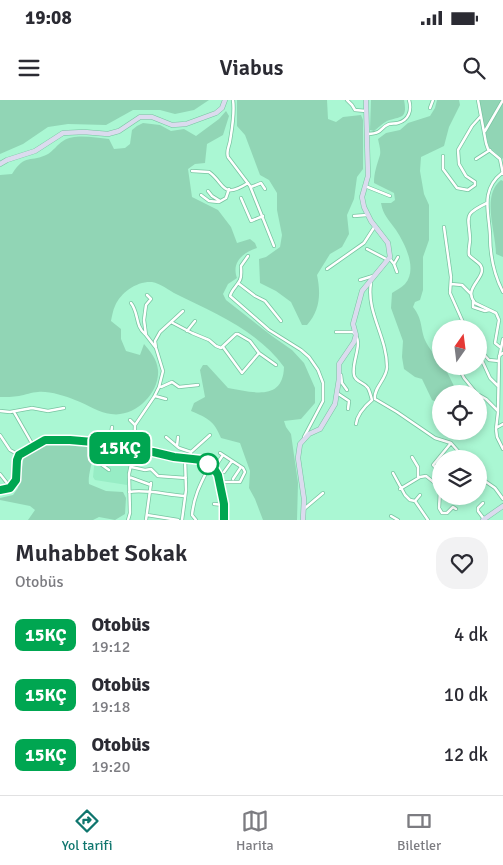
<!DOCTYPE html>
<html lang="tr">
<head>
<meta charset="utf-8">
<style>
	body { margin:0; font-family:Signika,sans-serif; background:#f2f2f3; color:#2b2b33; height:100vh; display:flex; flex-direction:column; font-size:19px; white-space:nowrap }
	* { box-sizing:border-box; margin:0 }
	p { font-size:16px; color:#7c7c81 }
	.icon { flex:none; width:28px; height:28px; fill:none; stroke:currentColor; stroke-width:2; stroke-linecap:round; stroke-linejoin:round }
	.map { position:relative; height:420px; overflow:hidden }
	.sheet { display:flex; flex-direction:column; background:#fff; flex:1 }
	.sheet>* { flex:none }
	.badge { padding:0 10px; border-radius:8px; font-size:18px; line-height:32px }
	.needle { width:32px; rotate:14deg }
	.controls { position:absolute; left:432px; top:220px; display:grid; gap:10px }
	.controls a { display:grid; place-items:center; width:55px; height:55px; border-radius:50%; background:#fff; box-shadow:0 2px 8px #0003; font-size:25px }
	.map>.badge { position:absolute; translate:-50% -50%; box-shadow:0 0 0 2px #fff }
	.round { display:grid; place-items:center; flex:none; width:52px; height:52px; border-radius:20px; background:#f2f2f3 }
	.head { display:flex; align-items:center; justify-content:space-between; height:85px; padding:0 15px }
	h1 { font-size:24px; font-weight:600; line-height:38px }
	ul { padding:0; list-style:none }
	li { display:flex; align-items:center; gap:15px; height:60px; padding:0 15px }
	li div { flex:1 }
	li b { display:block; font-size:19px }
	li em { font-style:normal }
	li .badge { min-width:55px; font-weight:700; text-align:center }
	.status { display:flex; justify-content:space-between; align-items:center; height:35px; padding:0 25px; background:#fff; direction:ltr }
	.status svg { height:14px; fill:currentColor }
	header { display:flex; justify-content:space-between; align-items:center; height:65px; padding:0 15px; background:#fff; font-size:22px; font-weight:600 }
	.tab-bar { display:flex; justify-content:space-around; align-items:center; height:70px; border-top:1px solid #e1e1e2; background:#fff; font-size:14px; color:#7c7c81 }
	.tab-bar a { display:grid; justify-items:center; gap:2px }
	.tab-bar .selected { color:#0f766e }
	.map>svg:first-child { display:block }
	.built { fill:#97edc5 }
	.green { fill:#91d5b5 }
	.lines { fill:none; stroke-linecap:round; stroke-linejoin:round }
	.street-casing { stroke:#78c4a1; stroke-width:4 }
	.secondary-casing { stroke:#78c4a1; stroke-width:5.5 }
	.street { stroke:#fff; stroke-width:2.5 }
	.secondary { stroke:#dbdbee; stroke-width:4.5 }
	.line-casing { stroke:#fff; stroke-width:11 }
	.line { stroke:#00a651; stroke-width:8 }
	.stop-dot { fill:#fff; stroke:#00a651; stroke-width:2.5 }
</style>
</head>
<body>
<div class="status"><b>19:08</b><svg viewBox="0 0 49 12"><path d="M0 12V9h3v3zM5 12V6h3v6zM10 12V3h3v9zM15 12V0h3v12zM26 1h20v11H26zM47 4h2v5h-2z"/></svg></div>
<header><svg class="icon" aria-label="menu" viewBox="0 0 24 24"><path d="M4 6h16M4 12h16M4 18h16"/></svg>Viabus<svg class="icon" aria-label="search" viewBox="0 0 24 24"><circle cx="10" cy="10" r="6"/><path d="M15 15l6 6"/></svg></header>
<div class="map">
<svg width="503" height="420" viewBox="0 0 503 420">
	<rect width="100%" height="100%" fill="#aaf7d3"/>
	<!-- built -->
	<path class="built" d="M96 346 106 347V350L132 354 127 385 95 380 93 377Z"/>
	<!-- green -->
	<path class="green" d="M0 0H209L194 10 175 14 160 10H133L106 25 68 24 48 27 23 44 0 54Z
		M237 0H327L328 19 336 22 343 17 361 15 363 20V69L357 77 354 99 347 115 349 134 342 147 330 154 317 175C321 194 320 210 307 225H302L291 202 276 191 260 183 259 159 266 157 280 147 282 135 277 110V93L269 80 260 75 245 35 237 26Z
		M371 0H404C408 20 400 16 387 21 383 23 378 28 374 31L370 30Z
		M437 0H459L460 5 449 27 444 46 421 57 420 71 424 94 429 105V140L423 157V190L420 200 415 202 413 207C423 220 420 227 425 240 429 249 435 255 441 263V266H444L458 294H441V304L432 300 422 279 415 277 404 269 402 257 403 241 391 208 392 193C396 190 401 188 405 184 418 169 405 144 396 130 389 120 383 115 381 103H391L395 100 394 93 374 83C374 72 377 65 380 55 381 50 379 44 378 39L386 33 400 30 408 23 430 16 435 8Z
		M478 0H503V59L489 47Z
		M226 11 229 16 223 35 207 44 205 63 195 64 188 69 192 97 218 110 231 127 237 143 250 139 255 143 257 148C244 152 231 162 237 178L228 184 223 194 226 200 272 236 292 250 304 263 315 288V303L301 319 284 321 286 327 291 334 298 383 297 420H263L255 399 249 388 250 371 240 343 221 338C214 321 208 318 191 311L194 303 205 297 200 270 203 265H207L228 288C252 292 283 302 284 267 258 231 215 213 176 194 170 191 160 183 152 182 137 181 121 192 115 206 113 210 112 216 111 221L121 229V239L126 251 140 255 144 244C150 251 157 259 158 270 160 293 135 318 111 314 99 313 87 304 75 300 65 296 49 291 38 292 32 292 25 295 19 296 13 297 6 297 0 297V75L12 74C25 53 31 63 48 54 53 51 57 45 63 41 75 33 95 38 109 39L114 49 125 48 130 44 132 30 137 26 143 23 160 25 171 31 184 29 196 36 219 19Z
		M501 80 503 81V157L496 154C496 133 481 95 501 80Z
		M50 342C64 344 77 342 90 345 97 356 87 372 89 384L106 391 123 392 126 398 125 414 115 420 99 417 93 420H28L35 410 30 406 0 400V398L13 395 18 388 24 356 30 352 40 349Z"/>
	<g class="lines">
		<defs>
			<path id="street" d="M233 0C235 13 232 28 230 41 229 47 226 51 228 57L250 86 274 146
				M347 0 352 5 355 10 366 11
				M478 0 486 43 488 49 500 59 503 74
				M430 8 433 0
				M485 31 503 0
				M368 34C384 33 379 28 389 24 392 23 395 24 398 23 409 20 412 10 409 0
				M443 56V69L457 88 468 90 475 85V82L466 76 459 64 458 50 472 26 481 16
				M476 59 490 50
				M192 71 209 72C225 83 221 100 248 83
				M502 73C480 90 489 112 490 135 490 155 494 175 503 192
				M365 86 390 96
				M251 87 261 83 265 89
				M208 91 212 96 220 101
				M201 95 209 101 219 102 226 98 229 89
				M241 98 251 121 263 116
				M487 103C462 115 469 116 470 139 470 144 468 150 469 155 472 159 479 162 481 166 487 178 462 188 475 203L496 213 499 220 495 243 500 247
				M354 116 367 115
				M444 127 451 177 450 193 466 229
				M367 149 388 160
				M248 156 241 166C241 170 242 176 240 180 237 186 232 189 230 196L269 230 301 250 309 257 318 270 323 283V301L304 337
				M390 159 394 164 397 172
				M394 164 398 157
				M327 169 364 143 375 126
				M360 180 373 176
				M238 183 255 196 265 201 281 221
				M371 183C366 212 387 237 387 267 387 279 373 288 375 299L397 312 435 338 451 343
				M451 184 462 185 471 194
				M147 195 151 199 146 205 144 220 146 235 156 248
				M473 201V207L485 211 489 210
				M131 203C139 213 135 226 145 234
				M171 222 183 211
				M187 231 195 221
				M336 232H353C365 242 351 261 354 275 355 282 364 282 368 288 370 292 371 296 372 300
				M503 239 499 258 498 312 496 329 497 337 503 349
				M479 249 489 260 499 261
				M259 253 276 265
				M479 254 490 278 498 286
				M499 256 503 253
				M459 268 464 278 477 294
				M341 275 342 283 347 290
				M161 287 172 282 179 287 198 285
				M337 293 349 301 348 309
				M479 295 486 299 498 311
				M155 296 166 299
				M0 311 10 312 32 308 48 311 64 308
				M14 312 34 347
				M130 320 135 325
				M356 324C357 315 365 306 372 300
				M496 328 503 324
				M105 332 134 340
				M111 334 112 327
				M0 335 10 350 19 355
				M166 337 179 348 191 352
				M102 344V365L109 370
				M177 346 178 337
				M412 357 418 367V378
				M190 358 191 352 210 335
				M217 364 223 355
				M131 367 145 370 151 369 158 376 186 378
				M224 372 232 361
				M393 373 405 395 410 400 415 401 428 420
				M0 374 11 388
				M441 374 433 365 451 343 465 359
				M129 377 151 385
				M479 377 495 388 503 399
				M233 379 241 367
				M220 382H240L245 372 243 368 220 353
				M400 389 420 377 426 376 436 384 440 391 439 408 442 413H447L453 407 456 409
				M0 390 11 388 16 380 17 360 19 355 45 340H70L110 345 124 349 139 350 174 357 194 358 202 360 215 370 218 375 221 387 224 420
				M129 392C147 389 167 395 185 396
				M415 401 420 395
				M483 403 478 408V411L484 419
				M214 404 224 405
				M304 409 323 393
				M147 415 178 420
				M391 416 398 420
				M128 420 130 413 129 374 134 350 135 325 154 297 159 287 163 271 156 248 155 241 160 232 171 222 192 233 209 240 216 246 221 248 236 234H238L250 241 259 253 242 273 223 247
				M146 420 151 383
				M182 420 186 390 185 358
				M196 420 192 415C194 395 201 383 210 365"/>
			<path id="secondary" d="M0 64 7 60 35 51 63 33 84 32 108 34 119 31 140 17H152L172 25 186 24 216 13 222 8 225 0
				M303 420 304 399 298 358 300 344 309 334 320 329 335 304 339 279V264L354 242 356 235 353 224 362 191 390 157 388 143 371 121 364 107 362 97 368 76 366 0
				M483 420 503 406"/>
		</defs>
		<!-- street casing -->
		<use href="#street" class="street-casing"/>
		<!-- secondary casing -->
		<use href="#secondary" class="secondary-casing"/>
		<!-- street -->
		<use href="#street" class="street"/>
		<!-- secondary -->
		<use href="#secondary" class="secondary"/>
	</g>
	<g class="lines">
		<defs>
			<path id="line" d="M0 390 10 388 16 380 17 360 19 355 45 340H70L93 342 124 349 153 352 174 357 202 360 215 370 218 375 224 404V420"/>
		</defs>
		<!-- line casing -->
		<use href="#line" class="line-casing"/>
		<!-- line -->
		<use href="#line" class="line"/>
	</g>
	<!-- markers -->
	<circle class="stop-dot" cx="208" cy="364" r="10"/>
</svg>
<div class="controls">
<a><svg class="needle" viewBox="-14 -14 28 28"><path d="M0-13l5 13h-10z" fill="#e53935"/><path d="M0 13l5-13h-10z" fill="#7c7c81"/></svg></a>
<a><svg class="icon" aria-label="locate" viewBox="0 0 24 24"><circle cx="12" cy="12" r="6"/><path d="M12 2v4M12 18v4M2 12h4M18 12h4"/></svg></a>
<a><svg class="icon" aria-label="layers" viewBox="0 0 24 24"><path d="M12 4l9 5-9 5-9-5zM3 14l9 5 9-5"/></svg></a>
</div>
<b class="badge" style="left:120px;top:348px;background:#00a651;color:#fff">15KÇ</b>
</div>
<section class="sheet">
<div class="head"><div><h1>Muhabbet Sokak</h1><p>Otobüs</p></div><a class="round"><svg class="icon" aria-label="heart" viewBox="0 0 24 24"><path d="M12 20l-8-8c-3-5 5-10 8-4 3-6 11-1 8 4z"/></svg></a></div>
<ul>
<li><span class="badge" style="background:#00a651;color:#fff">15KÇ</span><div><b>Otobüs</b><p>19:12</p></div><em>4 dk</em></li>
<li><span class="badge" style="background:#00a651;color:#fff">15KÇ</span><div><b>Otobüs</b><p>19:18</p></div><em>10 dk</em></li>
<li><span class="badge" style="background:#00a651;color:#fff">15KÇ</span><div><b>Otobüs</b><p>19:20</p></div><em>12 dk</em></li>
</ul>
</section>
<nav class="tab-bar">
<a class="selected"><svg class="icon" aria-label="directions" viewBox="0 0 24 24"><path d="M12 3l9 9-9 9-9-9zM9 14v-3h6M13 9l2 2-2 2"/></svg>Yol tarifi</a>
<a><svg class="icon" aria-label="map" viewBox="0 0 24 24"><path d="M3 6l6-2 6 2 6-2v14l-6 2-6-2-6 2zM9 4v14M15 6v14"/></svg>Harita</a>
<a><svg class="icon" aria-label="tickets" viewBox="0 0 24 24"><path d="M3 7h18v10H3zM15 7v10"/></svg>Biletler</a>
</nav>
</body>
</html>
